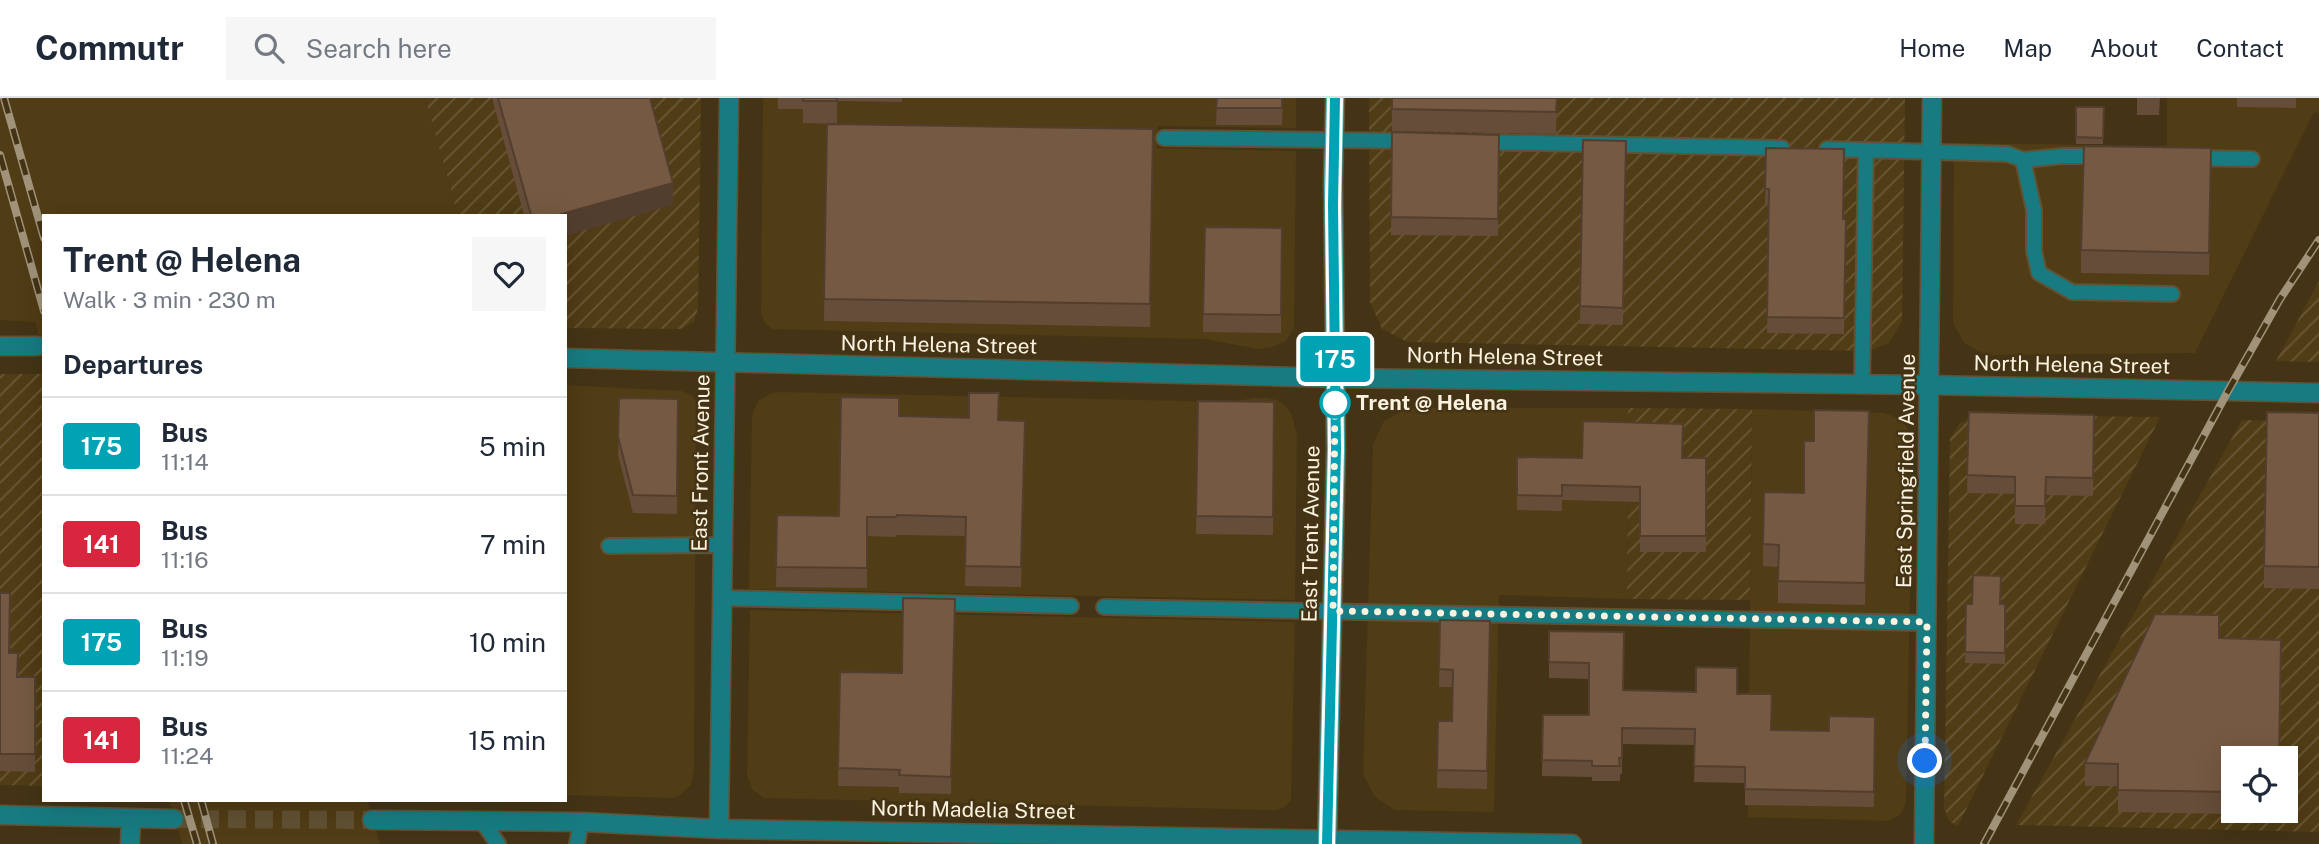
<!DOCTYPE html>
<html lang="en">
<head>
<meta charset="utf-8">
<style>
	body { margin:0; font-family:"Public Sans",sans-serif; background:#f6f6f7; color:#1f2937; height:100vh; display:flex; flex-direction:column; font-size:26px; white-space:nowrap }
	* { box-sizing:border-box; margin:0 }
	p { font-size:23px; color:#747a83 }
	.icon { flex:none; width:38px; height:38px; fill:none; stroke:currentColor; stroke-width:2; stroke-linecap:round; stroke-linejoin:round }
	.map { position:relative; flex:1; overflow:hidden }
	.side { position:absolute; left:42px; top:116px; width:525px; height:588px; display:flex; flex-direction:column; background:#fff; border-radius:0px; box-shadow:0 7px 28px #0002 }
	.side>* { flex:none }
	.badge { padding:0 14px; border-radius:5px; font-size:24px; line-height:46px }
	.tools { position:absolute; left:2221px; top:648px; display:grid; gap:14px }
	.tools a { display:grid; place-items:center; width:77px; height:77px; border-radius:0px; background:#fff; box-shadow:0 7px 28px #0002; font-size:35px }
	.you { position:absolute; width:35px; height:35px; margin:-18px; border:5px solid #fff; border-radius:50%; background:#1a73e8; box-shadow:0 0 0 10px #1a73e833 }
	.map>.badge { position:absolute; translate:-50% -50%; box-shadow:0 0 0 4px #fff }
	h2 { padding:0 21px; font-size:26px; line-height:63px }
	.round { display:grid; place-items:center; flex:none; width:74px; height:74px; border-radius:0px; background:#f6f6f7 }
	.headline { display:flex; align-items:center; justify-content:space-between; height:119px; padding:0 21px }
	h1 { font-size:33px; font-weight:700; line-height:52px }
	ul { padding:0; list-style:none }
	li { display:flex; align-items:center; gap:21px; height:98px; padding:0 21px; border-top:2px solid #e0e1e3 }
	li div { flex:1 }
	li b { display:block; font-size:26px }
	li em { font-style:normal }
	li .badge { min-width:77px; font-weight:700; text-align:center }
	header { display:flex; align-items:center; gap:42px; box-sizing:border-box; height:98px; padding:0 35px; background:#fff; border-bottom:2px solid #e0e1e3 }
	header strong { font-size:33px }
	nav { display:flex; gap:38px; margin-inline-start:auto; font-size:24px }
	.search { width:490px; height:63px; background:#f6f6f7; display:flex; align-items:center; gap:18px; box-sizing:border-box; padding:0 24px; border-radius:0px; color:#747a83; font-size:26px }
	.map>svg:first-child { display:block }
	.built { fill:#503c15 }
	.industrial { fill:url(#industrial-furrows); fill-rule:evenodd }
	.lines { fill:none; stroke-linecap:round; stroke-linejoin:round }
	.minor-tunnel { stroke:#605033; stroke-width:18; stroke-dasharray:18 9; stroke-linecap:butt }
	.service-casing { stroke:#615235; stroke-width:18 }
	.minor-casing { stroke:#615235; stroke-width:21 }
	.tertiary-casing { stroke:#615235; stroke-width:21 }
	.primary-casing { stroke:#615235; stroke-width:21 }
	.service { stroke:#177b81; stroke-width:14 }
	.minor { stroke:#177b81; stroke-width:18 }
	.tertiary { stroke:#177b81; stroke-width:18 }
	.primary { stroke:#4ab4bb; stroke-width:18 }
	.rail-casing { stroke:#a0937a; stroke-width:8 }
	.rail { stroke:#443415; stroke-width:5; stroke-dasharray:16; stroke-linecap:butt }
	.wall { fill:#654d39 }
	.shaded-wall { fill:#523e2e }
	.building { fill:#755942; stroke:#523e2e; stroke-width:2 }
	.line-casing { stroke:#fff; stroke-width:16 }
	.line { stroke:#00a3b4; stroke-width:10 }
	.walk { stroke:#fcf2e0; stroke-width:7; stroke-dasharray:0 12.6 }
	.stop-dot { fill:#fff; stroke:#00a3b4; stroke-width:3.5 }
	.labels { text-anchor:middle; stroke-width:5; stroke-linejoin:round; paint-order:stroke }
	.street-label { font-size:21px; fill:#fcf2e0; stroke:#443415 }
	.stop-label { font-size:21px; font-weight:bold; fill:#fcf2e0; stroke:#443415; text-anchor:start }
</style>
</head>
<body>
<header>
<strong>Commutr</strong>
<div class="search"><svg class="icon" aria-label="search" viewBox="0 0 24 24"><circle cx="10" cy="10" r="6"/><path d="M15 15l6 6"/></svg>Search here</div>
<nav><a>Home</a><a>Map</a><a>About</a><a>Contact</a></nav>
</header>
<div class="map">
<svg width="2319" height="746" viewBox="0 0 2319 746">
	<defs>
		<pattern id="industrial-furrows" width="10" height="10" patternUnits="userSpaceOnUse" patternTransform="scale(1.75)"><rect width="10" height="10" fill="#503c15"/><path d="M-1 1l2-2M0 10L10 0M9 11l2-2" fill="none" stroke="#6a5937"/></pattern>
	</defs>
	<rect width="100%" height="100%" fill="#443415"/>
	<!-- built -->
	<path class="built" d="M0 0H425L458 117H44V255L35 224 0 222Z
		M763 0H1296V30L1158 28 1157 50 1296 53 1294 230 1286 243 1273 249 1258 251 1205 241 773 231 765 226 761 215Z
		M2167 0H2319V16L2314 14 2195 255 1986 257 1964 245 1953 225 1954 45 2167 48Z
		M565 287 682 293 693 298 696 304 694 671 691 687 679 698 673 700 565 697Z
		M781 294 1230 304 1254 300H1267L1277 302 1287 309 1292 318 1297 337 1295 502 749 491 752 318 758 303 772 295Z
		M1408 310H1628L1627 501 1499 497 1494 714 1395 712 1375 699 1363 676 1373 346 1384 323Z
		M1752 311 1884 315 1903 322 1913 341 1906 704 1901 716 1889 723 1748 719Z
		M750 512 1295 524 1291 703 1283 710 1275 712 764 700 752 691 747 677Z
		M169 702H367L380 746H182Z"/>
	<!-- industrial -->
	<path class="industrial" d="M425 0H701L698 210 694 224 681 231 565 230V117H458Z
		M1369 0H1905L1902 223 1889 245 1869 253 1408 244 1382 231 1370 204Z
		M2319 183V264L2276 263Z
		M0 276H44V688L0 687Z
		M1628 310 1752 311 1750 502 1627 501Z
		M1973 317 2160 319 1958 728 1949 723 1944 710 1950 341 1959 326Z
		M2242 322 2319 324V734L2016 727ZM2233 660H2286V712H2233Z"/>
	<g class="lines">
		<!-- minor-tunnel -->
		<path class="minor-tunnel" d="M174 721 372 722"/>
		<defs>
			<path id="service" d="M1164 40 1411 43
				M1481 44 1782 50
				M1827 51 2008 56 2023 62 2034 112V153L2039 175 2072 194 2172 196
				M2192 60 2252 61
				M2023 62 2063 58H2102
				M1862 286 1866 52
				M609 448 723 447
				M722 500 1071 508
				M1104 509 1927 525
				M482 723 498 746
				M577 746 581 724"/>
			<path id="minor" d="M1336 280 1930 287 2319 295
				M0 717 174 721
				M372 722 581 724 719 731 1572 746
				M719 731 729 0
				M130 746 131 720
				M1924 746 1932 0"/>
			<path id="tertiary" d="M0 248H37
				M565 260 1336 280"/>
			<path id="primary" d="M1327 746 1336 351 1333 84 1335 0"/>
		</defs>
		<!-- service casing -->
		<use href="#service" class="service-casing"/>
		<!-- minor casing -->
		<use href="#minor" class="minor-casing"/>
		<!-- tertiary casing -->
		<use href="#tertiary" class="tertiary-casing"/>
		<!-- primary casing -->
		<use href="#primary" class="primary-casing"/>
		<!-- service -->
		<use href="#service" class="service"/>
		<!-- minor -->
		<use href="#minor" class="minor"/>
		<!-- tertiary -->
		<use href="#tertiary" class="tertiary"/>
		<!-- primary -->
		<use href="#primary" class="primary"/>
		<defs>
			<path id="rail" d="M4 0 44 140
				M0 57 44 213
				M184 702 197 746
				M201 702 213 746
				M1984 746 2228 293 2280 201 2319 142"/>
		</defs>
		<!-- rail casing -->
		<use href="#rail" class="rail-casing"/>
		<!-- rail -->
		<use href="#rail" class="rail"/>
	</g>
	<!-- wall -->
	<path class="wall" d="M492 0H650L673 107 565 117H524Z
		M778 0H902V4L837 3V26L803 25V11H778Z
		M1217 0H1283L1282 27H1216Z
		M1392 0H1557L1556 36 1392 33Z
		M2137 0H2160L2159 17H2137Z
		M2237 0H2296V10L2237 9Z
		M2076 9H2104L2103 46H2076Z
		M827 26 1153 31 1150 229 824 223Z
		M1392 34 1499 37 1498 138 1391 137Z
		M1583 42 1626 43 1623 227 1580 226Z
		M1766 50 1843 121H1846L1844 236 1767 235 1769 108 1765 107Z
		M2211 50 2209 177 2081 175V152Z
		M1205 129 1282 130 1281 235 1203 234Z
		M619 300 678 301 677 416 633 415 618 357Z
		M1198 303 1274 304 1273 437 1196 436Z
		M1869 313 1865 507 1778 505V469L1763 468V446L1804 395 1814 343Z
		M1969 314 2094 317 2093 398 2046 397 2045 426H2015V396L1967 395Z
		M2319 315V491L2264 490V468Z
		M899 318 998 322 1025 342 1021 489 965 488 966 438 897 437 896 439 867 438V490L776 489 777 417 839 418Z
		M1582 360H1706V454H1640V404L1562 402V413L1517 412V397Z
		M0 495 9 555 18 579H35V674L0 673Z
		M955 501 951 696 899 695V689L838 688 840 574 902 575Z
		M1966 506H2005V566L1965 565Z
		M1440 522 1490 523 1487 691 1437 690 1438 623H1452V589H1439Z
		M1549 533 1623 592 1737 596 1772 632 1829 633 1875 619 1874 709 1745 707V685L1694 684 1695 647 1622 646V676H1620V683H1592V679L1542 678 1543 617H1589V581L1549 580Z
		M2219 540 2233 660V712H2278V717L2118 714V688H2085V665Z"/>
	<!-- shaded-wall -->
	<path class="shaded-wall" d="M673 85V107L565 138V117H558Z"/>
	<!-- building -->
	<path class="building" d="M498 0H650L673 85 558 117H531Z
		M803 0H837V3H803Z
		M1217 0H1282V10H1216Z
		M1392 0H1557L1556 14 1392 11Z
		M2076 9H2104L2103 40 2076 39Z
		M827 26 1153 31 1150 206 824 201Z
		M1392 34 1499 37 1498 121 1391 119Z
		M1583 42 1626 43 1623 210 1580 208Z
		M2084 48 2211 50 2209 155 2081 152Z
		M1766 50 1844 51 1843 121H1846L1844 220 1767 219 1769 91H1765Z
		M1205 129 1282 130 1281 217 1203 216Z
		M969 295H999L998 322 1025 323 1021 469 965 468 966 419 897 417 896 419H867V470L776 469 777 417 839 418 841 299 899 300V318L969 320Z
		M619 300 678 301 677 398 633 397 618 339Z
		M1198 303 1274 304 1273 419 1196 418Z
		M1814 312 1869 313 1865 485 1778 483 1779 447 1763 446 1764 394 1804 395V343H1814Z
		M1969 314 2094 317 2093 380 2046 379 2045 408H2015V379L1967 377Z
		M2267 314 2319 315V469L2264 468Z
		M1583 323 1683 326 1682 360H1706V438H1640V389L1562 387V398L1517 397V359L1582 360Z
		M1973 477 2001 478 2000 506H2005V555L1965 554 1966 506H1972Z
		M0 495H10L9 555H18L17 579H35V656H0Z
		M903 500 955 501 951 679 899 677 900 672 838 670 840 574 902 575Z
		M2155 516 2219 517V540L2281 542 2279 660H2233V694L2118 692V666L2085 665Z
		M1440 522 1490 523 1487 673 1437 672 1438 623H1452L1453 572 1439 571Z
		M1549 533 1624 534 1623 592 1696 594V569L1737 570V596H1772L1771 632 1829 633V618L1875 619 1874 694 1745 691V669L1694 668 1695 631 1622 630V660H1619L1620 668H1592V663L1542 662 1543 617H1589V565L1549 564Z"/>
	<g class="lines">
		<defs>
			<path id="line" d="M1327 746 1336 351 1333 107 1335 0"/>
		</defs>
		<!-- line casing -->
		<use href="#line" class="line-casing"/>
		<!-- line -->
		<use href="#line" class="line"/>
		<!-- walk -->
		<path class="walk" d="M1335 305V299L1333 513 1927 524 1925 663"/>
	</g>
	<!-- markers -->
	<circle class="stop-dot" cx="1335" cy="305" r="14"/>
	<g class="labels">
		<!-- street labels -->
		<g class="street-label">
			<text transform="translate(939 247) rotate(1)" y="7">North Helena Street</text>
			<text transform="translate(1505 259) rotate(1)" y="7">North Helena Street</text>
			<text transform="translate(2072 267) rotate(1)" y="7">North Helena Street</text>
			<text transform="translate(701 365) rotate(-89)" y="7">East Front Avenue</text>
			<text transform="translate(1906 373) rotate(-89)" y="7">East Springfield Avenue</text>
			<text transform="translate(1311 436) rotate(-89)" y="7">East Trent Avenue</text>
			<text transform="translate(973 712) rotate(1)" y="7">North Madelia Street</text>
		</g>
		<!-- stop labels -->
		<g class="stop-label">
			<text x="1356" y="312">Trent @ Helena</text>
		</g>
	</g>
</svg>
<div class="tools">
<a><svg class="icon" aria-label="locate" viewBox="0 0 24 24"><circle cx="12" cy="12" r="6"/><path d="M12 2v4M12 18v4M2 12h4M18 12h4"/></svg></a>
</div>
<div class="you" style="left:1925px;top:663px"></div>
<b class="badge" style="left:1335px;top:261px;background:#00a3b4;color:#fff">175</b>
<section class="side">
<div class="headline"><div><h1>Trent @ Helena</h1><p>Walk · 3 min · 230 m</p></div><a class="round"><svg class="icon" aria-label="heart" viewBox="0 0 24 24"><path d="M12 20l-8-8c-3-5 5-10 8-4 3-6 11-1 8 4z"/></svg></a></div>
<h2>Departures</h2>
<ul>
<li><span class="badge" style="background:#00a3b4;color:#fff">175</span><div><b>Bus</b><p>11:14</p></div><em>5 min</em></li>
<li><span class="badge" style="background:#d7263d;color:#fff">141</span><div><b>Bus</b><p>11:16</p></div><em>7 min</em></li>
<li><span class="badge" style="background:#00a3b4;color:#fff">175</span><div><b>Bus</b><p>11:19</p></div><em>10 min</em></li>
<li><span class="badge" style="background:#d7263d;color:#fff">141</span><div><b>Bus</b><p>11:24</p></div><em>15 min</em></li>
</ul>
</section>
</div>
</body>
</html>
